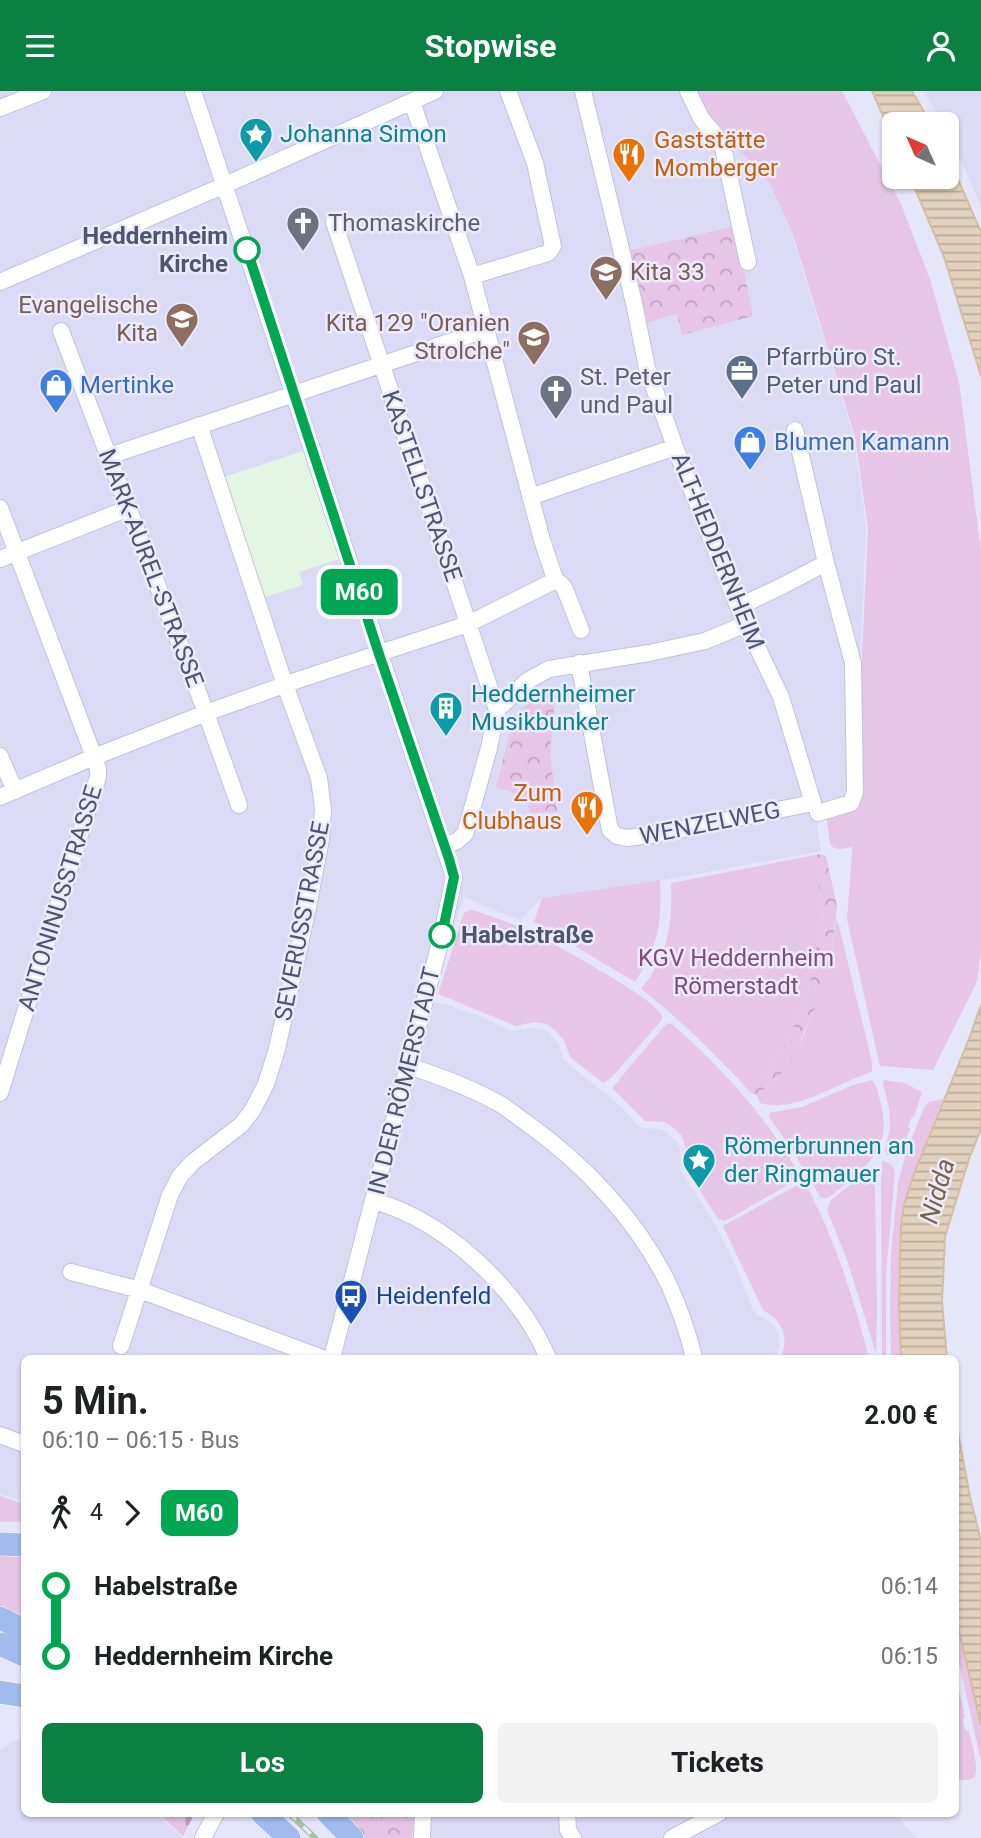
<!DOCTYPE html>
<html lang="de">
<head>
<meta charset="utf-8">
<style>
	body { margin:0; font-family:Roboto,sans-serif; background:#f2f2f2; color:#202124; height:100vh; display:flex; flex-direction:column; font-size:26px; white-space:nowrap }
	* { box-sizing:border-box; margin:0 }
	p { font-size:23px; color:#757577 }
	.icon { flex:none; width:38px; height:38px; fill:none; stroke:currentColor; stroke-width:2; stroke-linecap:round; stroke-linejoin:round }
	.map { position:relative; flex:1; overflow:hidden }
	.sheet { position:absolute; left:21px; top:1264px; width:938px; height:462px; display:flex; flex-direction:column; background:#fff; border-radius:10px; box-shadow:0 2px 5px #0004 }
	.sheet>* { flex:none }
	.badge { padding:0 14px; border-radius:10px; font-size:24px; line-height:46px }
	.needle { width:46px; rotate:315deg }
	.tools { position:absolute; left:882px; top:21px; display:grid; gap:14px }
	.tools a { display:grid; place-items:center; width:77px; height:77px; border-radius:10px; background:#fff; box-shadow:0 2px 5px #0004; font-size:35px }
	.map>.badge { position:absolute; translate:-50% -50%; box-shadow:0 0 0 4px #fff }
	.legs { display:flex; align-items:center; gap:10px; height:77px; padding:0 21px; font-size:23px }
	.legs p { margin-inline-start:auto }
	.overview { display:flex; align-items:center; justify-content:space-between; height:119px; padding:0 21px }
	h1 { font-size:38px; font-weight:700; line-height:52px }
	.primary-button { display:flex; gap:14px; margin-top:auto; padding:14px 21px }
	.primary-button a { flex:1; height:80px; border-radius:10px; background:#0b8043; color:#fff; font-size:28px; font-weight:700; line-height:80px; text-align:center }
	.primary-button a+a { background:#f2f2f2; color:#202124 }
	ul { padding:0 21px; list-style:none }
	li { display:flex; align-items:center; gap:24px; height:70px; font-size:26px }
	li i { display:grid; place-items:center; width:10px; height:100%; margin:0 9px; background:currentColor }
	li i::after { content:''; width:18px; height:18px; margin:-9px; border:5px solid; border-radius:50%; background:#fff }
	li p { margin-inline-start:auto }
	li:first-child i { background:linear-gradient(#0000 50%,currentColor 0) }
	li:last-child i { background:linear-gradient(currentColor 50%,#0000 0) }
	header { display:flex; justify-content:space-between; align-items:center; height:91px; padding:0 21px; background:#0b8043; color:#fff; font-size:32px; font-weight:700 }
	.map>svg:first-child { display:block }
	.residential { fill:#dbdbf6 }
	.education { fill:#e2f6e3 }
	.green { fill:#e6c5e6 }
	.forest { fill:url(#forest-crowns) }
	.cemetery { fill:url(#cemetery-stones) }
	.water { fill:url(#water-rules); stroke:#d3bea3; stroke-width:2 }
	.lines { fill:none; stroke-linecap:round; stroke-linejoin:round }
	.minor-casing { stroke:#bfc3db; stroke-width:18 }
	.highway-casing { stroke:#fff; stroke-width:24 }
	.minor { stroke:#fff; stroke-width:16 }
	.highway { stroke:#a2bbef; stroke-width:23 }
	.rail-casing { stroke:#a7c3a5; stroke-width:6 }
	.rail { stroke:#ecebfd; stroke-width:3.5; stroke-dasharray:10; stroke-linecap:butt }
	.line-1-casing { stroke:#fff; stroke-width:16 }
	.line-1 { stroke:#00a651; stroke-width:10 }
	.stop-1-dot { fill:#fff; stroke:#00a651; stroke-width:3.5 }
	.labels { text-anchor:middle; stroke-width:5; stroke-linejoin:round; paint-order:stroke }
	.culture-label { font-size:24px; fill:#0d838f; stroke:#ecebfd; text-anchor:start }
	.food-label { font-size:24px; fill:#c56008; stroke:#ecebfd; text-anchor:start }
	.worship-label { font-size:24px; fill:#5b616d; stroke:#ecebfd; text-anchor:start }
	.stop-label { font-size:24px; font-weight:bold; fill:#4d5571; stroke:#ecebfd; text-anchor:end }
	.education-label { font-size:24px; fill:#785e54; stroke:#ecebfd; text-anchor:end }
	.service-label { font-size:24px; fill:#4e5e75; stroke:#ecebfd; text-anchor:start }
	.shop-label { font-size:24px; fill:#366cbe; stroke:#ecebfd; text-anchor:start }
	.street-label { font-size:24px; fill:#4d5571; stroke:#ecebfd }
	.park-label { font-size:24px; fill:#814c7b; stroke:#ecebfd }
	.transit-label { font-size:24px; fill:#164399; stroke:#ecebfd; text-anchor:start }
	.water-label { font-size:26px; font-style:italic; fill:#7b6445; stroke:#ecebfd }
</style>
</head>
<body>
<header><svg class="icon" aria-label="menu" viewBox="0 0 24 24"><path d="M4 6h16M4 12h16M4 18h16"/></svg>Stopwise<svg class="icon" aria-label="person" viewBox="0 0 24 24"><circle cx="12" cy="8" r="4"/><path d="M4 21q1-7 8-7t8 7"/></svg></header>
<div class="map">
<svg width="981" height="1747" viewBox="0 0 981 1747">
	<defs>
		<pattern id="forest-crowns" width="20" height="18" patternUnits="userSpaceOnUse" patternTransform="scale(1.75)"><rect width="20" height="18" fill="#e6c5e6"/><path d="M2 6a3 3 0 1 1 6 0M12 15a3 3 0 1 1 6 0" fill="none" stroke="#bda3bf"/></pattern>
		<pattern id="cemetery-stones" width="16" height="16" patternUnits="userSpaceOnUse" patternTransform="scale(1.75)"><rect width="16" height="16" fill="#e6c5e6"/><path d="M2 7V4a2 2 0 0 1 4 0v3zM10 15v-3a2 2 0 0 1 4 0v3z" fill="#bda3bf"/></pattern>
		<pattern id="water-rules" width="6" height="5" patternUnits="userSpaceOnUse" patternTransform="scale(1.75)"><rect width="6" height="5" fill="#e2d1bc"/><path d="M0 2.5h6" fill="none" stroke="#b9ac9d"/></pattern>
	</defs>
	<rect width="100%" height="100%" fill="#e6e6fa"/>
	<!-- residential -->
	<path class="residential" d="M0 0H695L708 24 770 93 791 141 853 343 866 434 855 705 814 716 821 760 675 787 542 807 526 823 521 830 464 806 429 910 451 915 482 926 512 940 530 937 543 938 548 941 559 954 563 967 566 971 617 1012 641 1037 661 1038 673 1046 680 1057 681 1080 715 1133 734 1171 753 1219 759 1225 771 1231 778 1242 780 1254 775 1267H24V1411L0 1403Z
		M923 0H981V116L954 53 947 40V33H943Z
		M24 1646V1722H155L183 1747H0V1659L13 1650Z
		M421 1722H896L905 1735 917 1747H420Z"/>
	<!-- education -->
	<path class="education" d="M303 360 339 468 299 481 303 494 263 507 224 386Z"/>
	<!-- green -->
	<path class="green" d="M695 0H842L901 113 930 188 959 291 981 460V859L977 891 933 979 880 975 847 828 853 749 852 756C844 757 835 761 830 753L826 724 855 713 868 437 855 346 793 144 770 93 708 24Z
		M815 764 822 827 808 901 788 949 751 1002C717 965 682 930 641 898 668 866 673 831 671 792Z
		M660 789C662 830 659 856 635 891L578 857 570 850 534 831 542 807Z
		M470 819 476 820C493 826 510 832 527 839 545 848 659 909 662 925 663 926 661 928 661 930L611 987 603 992 570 966 564 949 556 940 547 933 534 931 516 935 438 903 464 822Z
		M836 829 838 831 872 971V981C839 991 794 1023 760 1012L757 1004 781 983 804 944 830 874Z
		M669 932 672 933C721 976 765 1024 798 1081L799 1087 796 1089 725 1130 718 1128 687 1079V1061L682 1045 674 1037 664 1031 645 1030 612 997 664 935Z
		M872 989C878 996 879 1005 881 1014 893 1060 864 1077 832 1104L827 1107H821L791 1057 769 1026V1022L802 1016 853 994Z
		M884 989 905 992 922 1001 914 1026H912L908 1035 910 1038 902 1058 894 1066 887 1064 885 1060 890 1037 889 1017 883 993Z
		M943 1008 913 1085 904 1114 899 1212 901 1267H891L890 1218 891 1163 898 1092 906 1062 923 1019 929 1011Z
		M882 1070 891 1073 895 1080 886 1185V1267H882V1257L881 1090Z
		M870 1078 875 1079V1097L877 1216 876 1262 847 1169 827 1119 831 1109Z
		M805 1092C835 1147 853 1206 869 1267H781C789 1245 783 1230 763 1219L723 1135 792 1097Z
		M0 1405 24 1413V1431H0Z
		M0 1459 24 1462V1525L0 1515Z
		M956 1527 981 1634V1670L956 1559Z
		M956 1603H960L965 1626 963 1629 965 1638 969 1641C971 1650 981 1681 973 1687 969 1690 961 1689 956 1689Z"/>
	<!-- forest -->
	<path class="forest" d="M735 135 753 225 682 244 677 223 645 232 629 160Z
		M556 599 550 663 557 721 530 722 526 706 496 696 513 630 536 602Z
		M820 763 826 765 837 815 830 874 814 919 793 966 781 983 757 1004 751 1002 788 949 808 901 822 827 815 764Z
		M343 1722H415L412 1747H364Z"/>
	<!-- cemetery -->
	<path class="cemetery" d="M158 1722H195L183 1745Z"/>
	<!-- water -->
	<path class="water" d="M872 0H912L931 33H894V50Z
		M947 63 981 141V285L944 166 910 86H947Z
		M981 914V1038L969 1068 945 1146 942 1211 947 1267H901L899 1212 901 1135 904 1114 913 1085 969 948Z
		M956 1330 970 1406 981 1450V1634L956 1527Z"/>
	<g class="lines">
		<defs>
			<path id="minor" d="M193 0 454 786 442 844 332 1267
				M688 0 701 27 722 52 748 171
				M412 11 472 185 542 449 555 488 564 496 581 539
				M0 17 43 0
				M334 131 497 619
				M472 185 548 162 553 155 535 72 508 0
				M0 191 225 94 435 0
				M61 240 206 622 239 714
				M795 339 826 472 853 572 855 701 851 712 818 722
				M109 365 485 239
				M530 406 675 356
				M0 417 94 666 98 678V686L0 1002
				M0 468 129 417
				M738 516 784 494 826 472
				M579 572 610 739 617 745 627 747 658 743 813 712 781 606 738 516 675 356 647 277 634 212 583 0
				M0 665 15 700
				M0 706 94 666 206 622 298 589 468 533 550 492 555 488
				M444 755 457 750 465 743 489 657 497 619 527 590 549 578 649 562 705 550 746 533
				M408 975C440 985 473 998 502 1014 511 1020 519 1027 528 1033 584 1073 637 1129 668 1192 679 1216 688 1241 694 1267
				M374 1110C446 1130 519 1199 548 1267
				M71 1181 140 1199 322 1267
				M121 1255 170 1104 180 1085 193 1071 241 1034 252 1020 266 993 277 958 308 816 321 748 323 718 319 687 285 594 199 334
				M0 1344 24 1353
				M567 1722 568 1739 573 1747
				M203 1747 216 1722
				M422 1747 423 1722
				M672 1747 719 1722"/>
			<path id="highway" d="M0 1453 24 1454
				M0 1527 24 1539
				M0 1553 24 1564
				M0 1601 24 1605
				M262 1722 289 1747
				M328 1722 352 1747"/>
		</defs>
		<!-- minor casing -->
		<use href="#minor" class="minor-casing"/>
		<!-- highway casing -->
		<use href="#highway" class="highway-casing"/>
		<!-- minor -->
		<use href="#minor" class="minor"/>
		<!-- highway -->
		<use href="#highway" class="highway"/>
		<defs>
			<path id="rail" d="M289 1722 315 1747"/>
		</defs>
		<!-- rail casing -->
		<use href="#rail" class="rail-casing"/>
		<!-- rail -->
		<use href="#rail" class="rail"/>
	</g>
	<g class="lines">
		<defs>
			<path id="line-1" d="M247 159 379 563 449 768 454 786 442 844"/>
		</defs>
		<!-- line-1 casing -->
		<use href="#line-1" class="line-1-casing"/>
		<!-- line-1 -->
		<use href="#line-1" class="line-1"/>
	</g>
	<!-- icons -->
	<defs>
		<symbol id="sight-pin" viewBox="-11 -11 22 30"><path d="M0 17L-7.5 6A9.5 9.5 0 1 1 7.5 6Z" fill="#0f9aa8" stroke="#ecebfd"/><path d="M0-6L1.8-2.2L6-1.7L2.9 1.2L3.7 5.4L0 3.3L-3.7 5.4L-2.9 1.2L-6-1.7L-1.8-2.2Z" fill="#fff"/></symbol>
		<symbol id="restaurant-pin" viewBox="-11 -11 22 30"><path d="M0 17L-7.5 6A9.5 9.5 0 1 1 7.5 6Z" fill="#e8710a" stroke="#ecebfd"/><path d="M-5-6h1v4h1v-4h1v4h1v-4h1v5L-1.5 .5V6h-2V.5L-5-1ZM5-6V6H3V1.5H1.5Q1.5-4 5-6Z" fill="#fff"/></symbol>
		<symbol id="church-pin" viewBox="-11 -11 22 30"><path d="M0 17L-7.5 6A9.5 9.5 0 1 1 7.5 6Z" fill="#6b7280" stroke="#ecebfd"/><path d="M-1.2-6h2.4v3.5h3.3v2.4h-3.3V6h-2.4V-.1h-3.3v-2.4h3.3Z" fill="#fff"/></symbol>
		<symbol id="school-pin" viewBox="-11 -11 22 30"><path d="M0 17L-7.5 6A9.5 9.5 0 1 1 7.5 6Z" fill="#8d6e63" stroke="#ecebfd"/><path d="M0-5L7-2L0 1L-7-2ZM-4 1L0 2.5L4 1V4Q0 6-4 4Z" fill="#fff"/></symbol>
		<symbol id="office-pin" viewBox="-11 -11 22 30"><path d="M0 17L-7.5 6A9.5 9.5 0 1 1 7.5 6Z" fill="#5c6f8a" stroke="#ecebfd"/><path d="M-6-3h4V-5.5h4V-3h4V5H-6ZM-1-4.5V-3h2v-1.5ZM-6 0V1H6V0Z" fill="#fff"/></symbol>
		<symbol id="shop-pin" viewBox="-11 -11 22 30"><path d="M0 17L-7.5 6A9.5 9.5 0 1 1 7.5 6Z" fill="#3f7fe0" stroke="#ecebfd"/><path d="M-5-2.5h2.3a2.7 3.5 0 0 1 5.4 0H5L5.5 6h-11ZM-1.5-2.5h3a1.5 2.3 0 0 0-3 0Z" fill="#fff"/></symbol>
		<symbol id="building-pin" viewBox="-11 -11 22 30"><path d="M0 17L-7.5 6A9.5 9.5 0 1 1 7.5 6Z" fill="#0f9aa8" stroke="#ecebfd"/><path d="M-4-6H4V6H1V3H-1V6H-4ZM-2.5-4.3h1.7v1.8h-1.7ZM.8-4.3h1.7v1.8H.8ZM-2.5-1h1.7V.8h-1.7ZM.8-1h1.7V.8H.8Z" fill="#fff"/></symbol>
		<symbol id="bus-pin" viewBox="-11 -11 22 30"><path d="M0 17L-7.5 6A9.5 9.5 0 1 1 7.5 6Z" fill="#1a4fb4" stroke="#ecebfd"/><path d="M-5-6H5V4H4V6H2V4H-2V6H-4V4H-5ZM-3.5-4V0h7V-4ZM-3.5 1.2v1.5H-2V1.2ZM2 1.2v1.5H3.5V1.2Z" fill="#fff"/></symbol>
	</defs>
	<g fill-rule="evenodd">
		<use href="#sight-pin" x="237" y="24" width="38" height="52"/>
		<use href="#restaurant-pin" x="610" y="44" width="38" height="52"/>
		<use href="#church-pin" x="284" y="113" width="38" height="52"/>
		<use href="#school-pin" x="587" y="162" width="38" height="52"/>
		<use href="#school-pin" x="163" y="209" width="38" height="52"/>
		<use href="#school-pin" x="515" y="227" width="38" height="52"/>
		<use href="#office-pin" x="723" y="261" width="38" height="52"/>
		<use href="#shop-pin" x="37" y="275" width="38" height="52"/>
		<use href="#church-pin" x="537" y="281" width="38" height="52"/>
		<use href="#shop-pin" x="731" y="332" width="38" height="52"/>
		<use href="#building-pin" x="427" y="598" width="38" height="52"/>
		<use href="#restaurant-pin" x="568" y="697" width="38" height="52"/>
		<use href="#sight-pin" x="680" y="1050" width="38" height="52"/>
		<use href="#bus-pin" x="332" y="1186" width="38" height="52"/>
	</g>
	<!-- markers -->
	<g class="stop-1-dot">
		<circle cx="247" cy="159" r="12"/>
		<circle cx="442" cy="844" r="12"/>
	</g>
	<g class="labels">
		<!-- culture labels -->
		<g class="culture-label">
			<text x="280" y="51">Johanna Simon</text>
			<text x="471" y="611">Heddernheimer<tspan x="471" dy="28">Musikbunker</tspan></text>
			<text x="724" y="1063">Römerbrunnen an<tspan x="724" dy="28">der Ringmauer</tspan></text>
		</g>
		<!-- food labels -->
		<g class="food-label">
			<text x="654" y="57">Gaststätte<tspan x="654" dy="28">Momberger</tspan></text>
			<text x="562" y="710" text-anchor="end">Zum<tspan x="562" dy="28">Clubhaus</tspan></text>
		</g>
		<!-- worship labels -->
		<g class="worship-label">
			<text x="328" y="140">Thomaskirche</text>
			<text x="580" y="294">St. Peter<tspan x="580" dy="28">und Paul</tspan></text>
		</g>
		<!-- stop labels -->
		<g class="stop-label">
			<text x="228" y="153">Heddernheim<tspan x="228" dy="28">Kirche</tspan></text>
			<text x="461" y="852" text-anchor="start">Habelstraße</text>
		</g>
		<!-- education labels -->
		<g class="education-label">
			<text x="630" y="189" text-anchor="start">Kita 33</text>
			<text x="158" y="222">Evangelische<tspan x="158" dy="28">Kita</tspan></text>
			<text x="510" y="240">Kita 129 "Oranien<tspan x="510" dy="28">Strolche"</tspan></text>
		</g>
		<!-- service labels -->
		<g class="service-label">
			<text x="766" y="274">Pfarrbüro St.<tspan x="766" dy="28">Peter und Paul</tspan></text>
		</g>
		<!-- shop labels -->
		<g class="shop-label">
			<text x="80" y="302">Mertinke</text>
			<text x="774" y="359">Blumen Kamann</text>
		</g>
		<!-- street labels -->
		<g class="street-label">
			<text transform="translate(422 395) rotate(71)" y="8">KASTELLSTRASSE</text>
			<text transform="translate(718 460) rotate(68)" y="8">ALT-HEDDERNHEIM</text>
			<text transform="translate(151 477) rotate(69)" y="8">MARK-AUREL-STRASSE</text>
			<text transform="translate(710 732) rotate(-11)" y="8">WENZELWEG</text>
			<text transform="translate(60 807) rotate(-73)" y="8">ANTONINUSSTRASSE</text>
			<text transform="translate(302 830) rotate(-79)" y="8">SEVERUSSTRASSE</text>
			<text transform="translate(404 990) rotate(-76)" y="8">IN DER RÖMERSTADT</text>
		</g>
		<!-- park labels -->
		<g class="park-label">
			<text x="736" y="875">KGV Heddernheim<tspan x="736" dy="28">Römerstadt</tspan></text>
		</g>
		<!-- transit labels -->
		<g class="transit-label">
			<text x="376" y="1213">Heidenfeld</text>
		</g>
		<!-- water labels -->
		<g class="water-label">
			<text transform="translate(937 1100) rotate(-74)" y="9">Nidda</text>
		</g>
	</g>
</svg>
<div class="tools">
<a><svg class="needle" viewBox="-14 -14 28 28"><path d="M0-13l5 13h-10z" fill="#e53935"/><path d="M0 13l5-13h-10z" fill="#757577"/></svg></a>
</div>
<b class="badge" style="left:359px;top:501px;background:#00a651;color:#fff">M60</b>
<section class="sheet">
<div class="overview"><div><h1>5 Min.</h1><p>06:10 – 06:15 · Bus</p></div><b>2.00 €</b></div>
<div class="legs"><svg class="icon" aria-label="walk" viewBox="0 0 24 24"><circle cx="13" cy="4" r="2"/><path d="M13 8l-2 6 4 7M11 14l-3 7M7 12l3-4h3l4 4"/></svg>4<svg class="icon" aria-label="forward" viewBox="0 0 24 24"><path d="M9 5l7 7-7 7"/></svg><b class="badge" style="background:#00a651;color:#fff">M60</b></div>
<ul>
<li><i style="color:#00a651"></i><b>Habelstraße</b><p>06:14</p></li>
<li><i style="color:#00a651"></i><b>Heddernheim Kirche</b><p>06:15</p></li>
</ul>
<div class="primary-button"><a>Los</a><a>Tickets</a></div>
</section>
</div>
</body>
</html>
